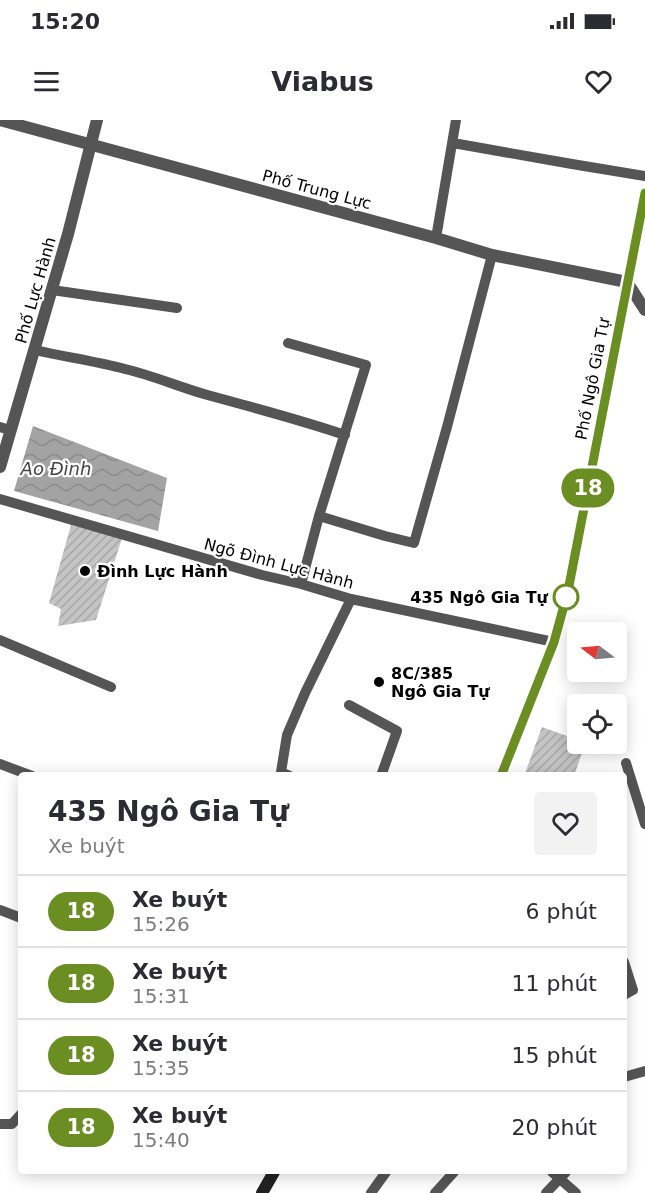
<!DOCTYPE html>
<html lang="vi">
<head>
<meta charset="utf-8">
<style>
	body { margin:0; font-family:"DejaVu Sans",sans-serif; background:#f2f2f3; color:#2b2b33; height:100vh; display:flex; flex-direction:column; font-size:22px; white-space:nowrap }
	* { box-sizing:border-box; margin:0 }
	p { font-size:20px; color:#7c7c81 }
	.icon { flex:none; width:33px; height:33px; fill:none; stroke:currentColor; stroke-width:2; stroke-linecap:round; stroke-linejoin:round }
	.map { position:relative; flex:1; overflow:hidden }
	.sheet { position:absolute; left:18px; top:652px; width:609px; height:402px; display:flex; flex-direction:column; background:#fff; border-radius:6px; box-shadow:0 3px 15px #0003 }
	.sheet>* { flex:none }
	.badge { padding:0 12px; border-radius:20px; font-size:21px; line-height:39px }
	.needle { width:39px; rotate:286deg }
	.tools { position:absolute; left:567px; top:502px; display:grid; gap:12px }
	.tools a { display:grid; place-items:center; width:60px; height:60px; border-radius:6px; background:#fff; box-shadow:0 3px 15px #0003; font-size:30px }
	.map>.badge { position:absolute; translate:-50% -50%; box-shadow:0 0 0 3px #fff }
	.round { display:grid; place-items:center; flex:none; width:63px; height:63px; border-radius:6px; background:#f2f2f3 }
	.headline { display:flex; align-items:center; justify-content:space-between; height:102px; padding:0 30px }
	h1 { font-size:28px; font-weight:600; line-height:45px }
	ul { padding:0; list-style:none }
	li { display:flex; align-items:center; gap:18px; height:72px; padding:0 30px; border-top:2px solid #e1e1e2 }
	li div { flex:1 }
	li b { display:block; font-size:22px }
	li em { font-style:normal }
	li .badge { min-width:66px; font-weight:700; text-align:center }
	.status { display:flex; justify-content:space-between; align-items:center; height:42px; padding:0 30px; background:#fff; direction:ltr }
	.status svg { height:16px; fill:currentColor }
	header { display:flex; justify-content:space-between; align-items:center; height:78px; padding:0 30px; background:#fff; font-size:27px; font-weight:600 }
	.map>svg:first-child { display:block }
	.water { fill:url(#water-waves) }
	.building { fill:url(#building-hatch) }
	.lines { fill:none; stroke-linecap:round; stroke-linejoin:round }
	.service { stroke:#555; stroke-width:10 }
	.minor { stroke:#555; stroke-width:12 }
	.tertiary { stroke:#555; stroke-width:12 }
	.secondary { stroke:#222; stroke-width:12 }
	.line-casing { stroke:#fff; stroke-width:14 }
	.line { stroke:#6b8e23; stroke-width:9 }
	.poi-dot { fill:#000; stroke:#fff; stroke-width:2 }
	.stop-dot { fill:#fff; stroke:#6b8e23; stroke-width:3 }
	.labels { text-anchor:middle; stroke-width:4.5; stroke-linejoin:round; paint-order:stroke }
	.street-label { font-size:16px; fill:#000; stroke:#fff }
	.poi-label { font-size:16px; font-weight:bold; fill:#000; stroke:#fff; text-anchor:start }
	.stop-label { font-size:16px; font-weight:bold; fill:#000; stroke:#fff; text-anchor:end }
	.water-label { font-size:18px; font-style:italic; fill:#444; stroke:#fff }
</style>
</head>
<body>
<div class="status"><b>15:20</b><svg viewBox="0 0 49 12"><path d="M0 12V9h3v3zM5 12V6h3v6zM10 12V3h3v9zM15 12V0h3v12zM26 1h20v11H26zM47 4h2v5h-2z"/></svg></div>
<header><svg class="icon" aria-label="menu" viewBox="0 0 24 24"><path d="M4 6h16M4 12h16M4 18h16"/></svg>Viabus<svg class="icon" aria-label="heart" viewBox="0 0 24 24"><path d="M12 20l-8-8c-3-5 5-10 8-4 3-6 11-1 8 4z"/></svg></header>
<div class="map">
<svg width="645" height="1073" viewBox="0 0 645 1073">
	<defs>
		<pattern id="water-waves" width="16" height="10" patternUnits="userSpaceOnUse" patternTransform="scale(1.5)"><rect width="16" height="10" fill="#a3a3a3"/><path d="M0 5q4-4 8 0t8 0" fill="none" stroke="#8b8b8b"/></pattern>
		<pattern id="building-hatch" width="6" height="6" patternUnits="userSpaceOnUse" patternTransform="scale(1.5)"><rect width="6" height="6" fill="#c4c4c4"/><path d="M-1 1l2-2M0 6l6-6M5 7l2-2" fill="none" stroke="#a7a7a7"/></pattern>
	</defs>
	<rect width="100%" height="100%" fill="#fff"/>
	<!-- water -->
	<path class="water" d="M33 306 167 358 158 411 14 371Z"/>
	<!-- building -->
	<path class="building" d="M71 405 122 418 96 500 58 506 61 489 49 483Z
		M542 607 578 620V624H585L574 656H524Z"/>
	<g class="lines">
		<!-- service -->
		<path class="service" d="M453 23 572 44 645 56
			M436 118 456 0
			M52 170 177 188
			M288 223 366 245 319 396 301 464
			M35 230C65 237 95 241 125 249 151 255 177 266 204 274 251 287 298 299 345 315
			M0 307 10 310
			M0 379 262 455 301 464 351 479 554 522
			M319 396 385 416 414 423 447 307 492 135
			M0 520 111 567
			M349 585 397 611 381 656
			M626 643 645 704
			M0 644 32 656
			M290 656 281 652 287 615 305 573 351 479
			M0 790 21 798
			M624 842 633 870 624 875
			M624 957 645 951
			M0 1004H12L21 994
			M552 1052 576 1073
			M371 1073 386 1052
			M435 1073 454 1052
			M546 1073 566 1052"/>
		<!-- minor -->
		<path class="minor" d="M0 347 68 114 97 0"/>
		<!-- tertiary -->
		<path class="tertiary" d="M0 0 436 118 492 135 627 162 645 190"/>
		<!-- secondary -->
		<path class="secondary" d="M501 656 554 522 568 471 645 73
			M262 1073 274 1052"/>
	</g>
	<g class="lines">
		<defs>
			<path id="line" d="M501 656 554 522 568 471 645 73"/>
		</defs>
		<!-- line casing -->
		<use href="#line" class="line-casing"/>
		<!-- line -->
		<use href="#line" class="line"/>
	</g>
	<!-- markers -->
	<g class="poi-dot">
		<circle cx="85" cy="451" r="6"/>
		<circle cx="379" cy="562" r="6"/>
	</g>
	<circle class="stop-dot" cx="566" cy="477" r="12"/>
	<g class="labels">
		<!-- street labels -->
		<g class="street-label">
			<text transform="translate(317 69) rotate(15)" y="6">Phố Trung Lực</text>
			<text transform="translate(35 170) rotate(-74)" y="6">Phố Lực Hành</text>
			<text transform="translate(592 259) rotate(-79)" y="6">Phố Ngô Gia Tự</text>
			<text transform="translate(279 443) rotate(15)" y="6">Ngõ Đình Lực Hành</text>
		</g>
		<!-- poi labels -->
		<g class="poi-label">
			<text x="97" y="457">Đình Lực Hành</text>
			<text x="391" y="559">8C/385<tspan x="391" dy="18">Ngô Gia Tự</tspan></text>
		</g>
		<!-- stop labels -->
		<g class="stop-label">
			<text x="548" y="483">435 Ngô Gia Tự</text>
		</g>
		<!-- water labels -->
		<g class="water-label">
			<text x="56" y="355">Ao Đình</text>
		</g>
	</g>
</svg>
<div class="tools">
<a><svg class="needle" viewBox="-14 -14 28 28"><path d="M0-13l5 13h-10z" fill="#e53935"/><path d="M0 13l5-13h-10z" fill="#7c7c81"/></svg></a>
<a><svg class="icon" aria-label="locate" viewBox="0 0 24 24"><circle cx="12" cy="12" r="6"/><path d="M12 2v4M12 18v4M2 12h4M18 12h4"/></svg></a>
</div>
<b class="badge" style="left:588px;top:368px;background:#6b8e23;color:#fff">18</b>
<section class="sheet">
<div class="headline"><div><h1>435 Ngô Gia Tự</h1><p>Xe buýt</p></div><a class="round"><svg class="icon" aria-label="heart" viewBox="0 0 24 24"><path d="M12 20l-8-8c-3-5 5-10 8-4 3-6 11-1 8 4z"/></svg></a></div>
<ul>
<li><span class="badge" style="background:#6b8e23;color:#fff">18</span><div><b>Xe buýt</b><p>15:26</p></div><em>6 phút</em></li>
<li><span class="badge" style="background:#6b8e23;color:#fff">18</span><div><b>Xe buýt</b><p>15:31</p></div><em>11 phút</em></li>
<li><span class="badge" style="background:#6b8e23;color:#fff">18</span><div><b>Xe buýt</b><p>15:35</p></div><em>15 phút</em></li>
<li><span class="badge" style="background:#6b8e23;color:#fff">18</span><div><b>Xe buýt</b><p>15:40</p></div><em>20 phút</em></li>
</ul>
</section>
</div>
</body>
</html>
